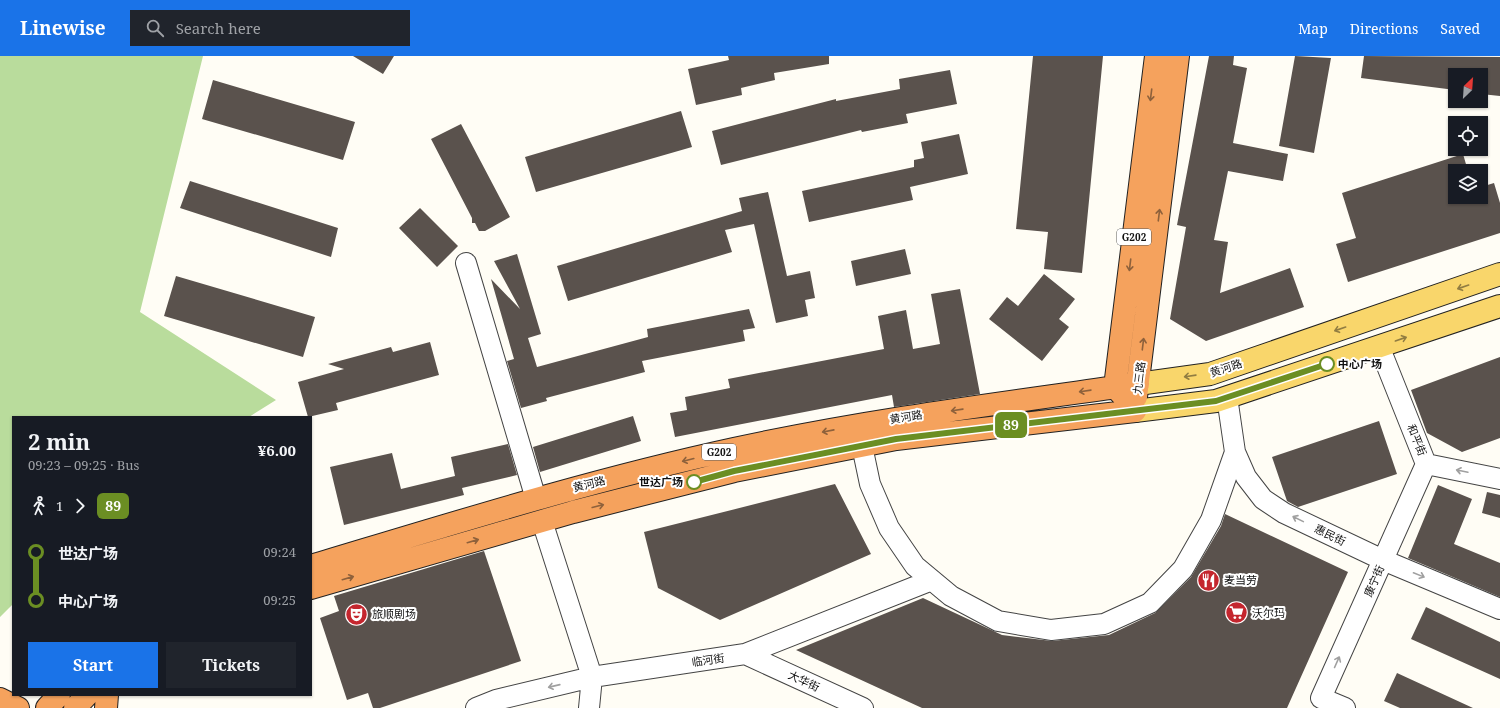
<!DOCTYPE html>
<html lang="en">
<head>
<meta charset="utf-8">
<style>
	body { margin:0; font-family:"Noto Serif","Noto Sans SC",serif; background:#20242c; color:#f1f3f6; height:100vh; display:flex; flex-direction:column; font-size:15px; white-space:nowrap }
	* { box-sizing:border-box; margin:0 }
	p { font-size:13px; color:#9ea1a6 }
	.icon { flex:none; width:22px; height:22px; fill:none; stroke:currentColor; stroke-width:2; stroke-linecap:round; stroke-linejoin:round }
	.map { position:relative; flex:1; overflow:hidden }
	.details { position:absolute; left:12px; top:360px; width:300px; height:280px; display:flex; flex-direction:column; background:#171b24; border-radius:0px; box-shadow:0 1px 3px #0004 }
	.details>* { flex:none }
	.badge { padding:0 8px; border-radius:6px; font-size:14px; line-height:26px }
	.needle { width:26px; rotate:25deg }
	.buttons { position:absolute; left:1448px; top:12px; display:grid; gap:8px }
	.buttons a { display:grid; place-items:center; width:40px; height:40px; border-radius:0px; background:#171b24; box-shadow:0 1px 3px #0004; font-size:20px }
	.map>.badge { position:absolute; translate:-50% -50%; box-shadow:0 0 0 2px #fff }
	.legs { display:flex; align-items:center; gap:6px; height:44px; padding:0 16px; font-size:13px }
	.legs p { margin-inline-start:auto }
	.summary { display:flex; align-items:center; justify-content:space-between; height:68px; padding:0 16px }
	h1 { font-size:22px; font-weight:700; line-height:30px }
	.action { display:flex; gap:8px; margin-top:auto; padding:8px 16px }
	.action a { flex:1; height:46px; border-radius:0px; background:#1a73e8; color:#fff; font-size:16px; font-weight:700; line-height:46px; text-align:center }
	.action a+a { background:#20242c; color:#f1f3f6 }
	ul { padding:0 16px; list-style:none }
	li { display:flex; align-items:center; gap:14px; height:48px; font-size:15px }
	li i { display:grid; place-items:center; width:6px; height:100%; margin:0 5px; background:currentColor }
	li i::after { content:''; width:10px; height:10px; margin:-5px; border:3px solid; border-radius:50%; background:#171b24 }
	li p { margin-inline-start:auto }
	li:first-child i { background:linear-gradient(#0000 50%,currentColor 0) }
	li:last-child i { background:linear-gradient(currentColor 50%,#0000 0) }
	header { display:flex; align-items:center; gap:24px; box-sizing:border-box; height:56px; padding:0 20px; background:#1a73e8; color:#fff }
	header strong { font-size:19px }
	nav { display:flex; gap:22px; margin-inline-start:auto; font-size:14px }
	.search { width:280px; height:36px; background:#20242c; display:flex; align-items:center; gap:10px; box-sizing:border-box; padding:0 14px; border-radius:0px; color:#9ea1a6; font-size:15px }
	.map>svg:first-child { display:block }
	.forest { fill:#b9dc9c }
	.building { fill:#5a524d }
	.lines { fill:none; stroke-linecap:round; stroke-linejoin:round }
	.minor-casing { stroke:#444; stroke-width:22 }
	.major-casing { stroke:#222; stroke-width:24 }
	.highway-casing { stroke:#222; stroke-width:24 }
	.minor { stroke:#fff; stroke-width:20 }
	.major { stroke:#f9d66b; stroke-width:22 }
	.highway { stroke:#f5a25d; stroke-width:22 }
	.oneway { stroke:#8e613b }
	.oneway2 { stroke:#917d42 }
	.oneway3 { stroke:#a0a0a0 }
	.line-1-casing { stroke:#fff; stroke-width:9 }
	.line-1 { stroke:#6b8e23; stroke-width:6 }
	.stop-1-dot { fill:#fff; stroke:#6b8e23; stroke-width:2 }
	.labels { text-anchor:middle; stroke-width:4; stroke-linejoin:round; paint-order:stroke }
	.shield { fill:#fff; stroke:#585858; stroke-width:1 }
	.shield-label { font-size:10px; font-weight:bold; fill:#111 }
	.stop-label { font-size:11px; font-weight:bold; fill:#111; stroke:#fff; text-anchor:start }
	.street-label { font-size:11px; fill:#111; stroke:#fff }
	.poi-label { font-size:11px; fill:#111; stroke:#fff; text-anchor:start }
</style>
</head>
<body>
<header>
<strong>Linewise</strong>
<div class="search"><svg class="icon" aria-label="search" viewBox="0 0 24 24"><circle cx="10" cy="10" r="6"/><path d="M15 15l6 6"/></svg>Search here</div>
<nav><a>Map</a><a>Directions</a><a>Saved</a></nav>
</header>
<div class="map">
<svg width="1500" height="652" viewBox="0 0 1500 652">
	<rect width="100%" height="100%" fill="#fffdf5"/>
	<!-- forest -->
	<path class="forest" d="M0 0H203L140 256 276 344 249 361H13V548L0 561Z"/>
	<!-- building -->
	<path class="building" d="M353 0H394L383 18Z
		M728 0H829V8L774 17 775 24 741 32 742 39 696 49 688 13 729 4Z
		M1033 0H1103L1082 217 1044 213 1048 176 1016 173Z
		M1209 0H1234L1233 9 1247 12 1233 87 1288 98 1283 125 1228 115 1214 184 1228 186 1220 237 1290 212 1304 251 1206 285 1170 263 1186 171 1177 169Z
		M1295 0 1331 2 1314 97 1279 90Z
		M1364 0 1500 1V40L1481 38V19H1455V34L1361 22Z
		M950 14 957 48 906 58 908 67 862 76 861 74 721 109 712 75 836 43V45L900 33 899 23Z
		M213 24 355 66 343 104 202 63Z
		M681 55 692 91 536 136 525 101Z
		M461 68 510 161 485 175H479L475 167H472V162L431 83Z
		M959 78 968 118 910 131 913 144 809 166 802 135 914 111V104L924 102 921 86Z
		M1463 98 1468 115H1455V141H1481V131L1494 127 1500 147V177L1348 226 1336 188 1356 182 1342 137Z
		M190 125 338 172 331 201 180 152Z
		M768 136 787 220 810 215 815 242 805 244 808 260 776 267 754 168 725 174 732 196 568 245 557 210 742 155 739 142Z
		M420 152 458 190 437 211 399 172Z
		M905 193 911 218 856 230 851 205Z
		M517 198 541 278 528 282 537 311 648 281 647 273 749 253 755 272 743 274 745 285 642 305 645 316 546 342 547 345 521 352 507 305 514 303 491 223 520 253 494 205Z
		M1044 218 1075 243 1059 263 1069 271 1042 305 989 263 1007 241 1018 250Z
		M176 220 315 261 303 301 164 260Z
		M960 233 980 338 894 351 892 339 675 381 670 357 687 354 685 341 730 332 728 323 884 293 878 260 906 254 913 293 940 288 931 238Z
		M430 286 439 319 336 347 338 354 308 361 298 326 344 313 328 308 391 291 393 296Z
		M1500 301V382L1462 396 1427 377 1411 334Z
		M633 360 641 385 540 416 533 391Z
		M1379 365 1397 418 1298 451 1287 445 1272 401Z
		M508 388 517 419 462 432 464 439 344 469 330 411 392 397 401 433 455 420 451 401Z
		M835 428 871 498 720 564 658 532 644 476Z
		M1438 429 1472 443 1454 488 1500 507V541L1408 502Z
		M1487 436 1500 439V462L1482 457Z
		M1225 458 1348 516 1287 652H922L796 594 923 542 1002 579 1052 585 1109 579 1155 557 1191 521 1221 470Z
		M484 495 521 605 380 652H373L368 637 347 644 320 562 339 555 334 540Z
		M1426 551 1500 586V623L1411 583Z
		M1397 617 1473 652H1400L1384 645Z"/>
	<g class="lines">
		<defs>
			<path id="minor" d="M466 207 536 443
				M1379 290 1426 408 1500 423
				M1227 341 1235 396 1246 421 1263 443 1284 457 1383 504 1500 553
				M862 390 870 428 889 472 915 510 951 540 998 565 1051 574 1104 568 1150 547 1183 513 1211 464 1235 396
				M542 465 592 621 589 652
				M745 598 863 652
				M476 652 496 644 592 621 745 598 932 524
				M1345 652 1321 642 1426 408"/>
			<path id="major" d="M1138 328 1210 318 1500 218
				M1135 355 1216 345 1500 250"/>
			<path id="highway" d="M1124 341 1115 331 1156 0
				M1136 341 1178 0
				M311 510C451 468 591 424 734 393 867 364 1003 347 1138 328
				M311 532 573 456 734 415 896 383 1135 355
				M0 643 18 652
				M47 652 59 639
				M75 652 87 639
				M106 652 107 639"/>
		</defs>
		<!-- minor casing -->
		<use href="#minor" class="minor-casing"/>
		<!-- major casing -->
		<use href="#major" class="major-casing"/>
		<!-- highway casing -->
		<use href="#highway" class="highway-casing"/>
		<!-- minor -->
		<use href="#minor" class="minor"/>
		<!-- major -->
		<use href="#major" class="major"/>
		<!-- highway -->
		<use href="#highway" class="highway"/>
	</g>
	<!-- one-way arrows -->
	<defs><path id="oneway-shaft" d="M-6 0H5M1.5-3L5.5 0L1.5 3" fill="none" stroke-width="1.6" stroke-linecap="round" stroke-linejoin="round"/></defs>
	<g class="oneway">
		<use href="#oneway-shaft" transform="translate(1151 39) rotate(97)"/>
		<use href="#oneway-shaft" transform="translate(1159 159) rotate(-83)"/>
		<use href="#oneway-shaft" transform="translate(1130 209) rotate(97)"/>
		<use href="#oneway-shaft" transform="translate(1143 288) rotate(-83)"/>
		<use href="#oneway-shaft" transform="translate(1085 335) rotate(172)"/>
		<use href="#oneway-shaft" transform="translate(957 354) rotate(172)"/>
		<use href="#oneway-shaft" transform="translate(828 375) rotate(169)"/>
		<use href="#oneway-shaft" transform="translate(688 404) rotate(166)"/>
		<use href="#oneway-shaft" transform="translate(598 450) rotate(-14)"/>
		<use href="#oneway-shaft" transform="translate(473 485) rotate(-16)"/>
		<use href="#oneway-shaft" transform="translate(348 522) rotate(-16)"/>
	</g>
	<g class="oneway2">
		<use href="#oneway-shaft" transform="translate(1463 231) rotate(161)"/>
		<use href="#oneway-shaft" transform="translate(1340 273) rotate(161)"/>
		<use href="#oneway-shaft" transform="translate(1401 283) rotate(-19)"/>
		<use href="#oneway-shaft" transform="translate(1190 320) rotate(172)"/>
	</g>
	<g class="oneway3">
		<use href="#oneway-shaft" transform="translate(1462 415) rotate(-168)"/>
		<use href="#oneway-shaft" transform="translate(1298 463) rotate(-154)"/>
		<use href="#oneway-shaft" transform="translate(1419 519) rotate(22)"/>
		<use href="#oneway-shaft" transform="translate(1337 606) rotate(-66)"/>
		<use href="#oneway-shaft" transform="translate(554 630) rotate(167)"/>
	</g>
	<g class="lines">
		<defs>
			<path id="line-1" d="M694 426 734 415 896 383 1216 345 1327 308"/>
		</defs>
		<!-- line-1 casing -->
		<use href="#line-1" class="line-1-casing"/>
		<!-- line-1 -->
		<use href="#line-1" class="line-1"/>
	</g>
	<!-- icons -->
	<defs>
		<symbol id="restaurant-disc" viewBox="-11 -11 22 22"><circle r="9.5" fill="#c4262e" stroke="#fff"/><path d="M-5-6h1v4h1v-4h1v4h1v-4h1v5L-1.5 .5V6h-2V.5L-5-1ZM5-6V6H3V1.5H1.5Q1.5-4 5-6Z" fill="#fff"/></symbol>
		<symbol id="supermarket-disc" viewBox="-11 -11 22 22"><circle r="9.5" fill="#c4262e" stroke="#fff"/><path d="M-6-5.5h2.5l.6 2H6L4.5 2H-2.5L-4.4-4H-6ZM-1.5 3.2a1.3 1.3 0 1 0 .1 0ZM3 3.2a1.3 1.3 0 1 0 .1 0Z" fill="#fff"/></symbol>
		<symbol id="theatre-disc" viewBox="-11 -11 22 22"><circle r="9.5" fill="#c4262e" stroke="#fff"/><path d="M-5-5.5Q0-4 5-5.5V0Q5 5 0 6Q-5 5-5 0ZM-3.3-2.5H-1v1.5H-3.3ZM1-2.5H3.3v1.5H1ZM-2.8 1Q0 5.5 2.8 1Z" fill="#fff"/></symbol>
	</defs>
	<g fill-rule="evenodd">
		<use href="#restaurant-disc" x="1196" y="512" width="25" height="25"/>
		<use href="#supermarket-disc" x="1224" y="544" width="25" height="25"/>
		<use href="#theatre-disc" x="344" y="546" width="25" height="25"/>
	</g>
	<!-- markers -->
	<g class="stop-1-dot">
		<circle cx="1327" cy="308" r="7"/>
		<circle cx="694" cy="426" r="7"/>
	</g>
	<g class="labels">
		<!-- shield labels -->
		<g class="shield">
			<rect x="1117" y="173" width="34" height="16" rx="3"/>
			<rect x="702" y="388" width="34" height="16" rx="3"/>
		</g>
		<g class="shield-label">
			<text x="1134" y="185">G202</text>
			<text x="719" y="400">G202</text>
		</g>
		<!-- stop labels -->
		<g class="stop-label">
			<text x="1338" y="312">中心广场</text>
			<text x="683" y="430" text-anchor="end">世达广场</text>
		</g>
		<!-- street labels -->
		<g class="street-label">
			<text transform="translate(1226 312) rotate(-18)" y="4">黄河路</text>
			<text transform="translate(1139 322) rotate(-83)" y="4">九三路</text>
			<text transform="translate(906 361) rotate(-9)" y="4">黄河路</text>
			<text transform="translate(1417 384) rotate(68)" y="4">和平街</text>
			<text transform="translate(589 428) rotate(-14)" y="4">黄河路</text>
			<text transform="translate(1330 479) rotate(26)" y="4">惠民街</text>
			<text transform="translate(1374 525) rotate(-66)" y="4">康宁街</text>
			<text transform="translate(708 604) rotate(-8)" y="4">临河街</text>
			<text transform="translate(804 625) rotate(25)" y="4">大华街</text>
		</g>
		<!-- poi labels -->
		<g class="poi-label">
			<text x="1224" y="528">麦当劳</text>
			<text x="1252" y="561">沃尔玛</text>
			<text x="372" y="562">旅顺剧场</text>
		</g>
	</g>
</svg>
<div class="buttons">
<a><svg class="needle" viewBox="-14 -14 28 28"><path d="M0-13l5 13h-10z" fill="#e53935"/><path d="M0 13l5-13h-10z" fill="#9ea1a6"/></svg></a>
<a><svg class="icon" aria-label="locate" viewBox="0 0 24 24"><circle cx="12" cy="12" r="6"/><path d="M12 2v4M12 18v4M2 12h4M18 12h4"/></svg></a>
<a><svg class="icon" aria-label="layers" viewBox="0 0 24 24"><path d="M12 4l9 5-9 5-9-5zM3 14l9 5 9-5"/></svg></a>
</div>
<b class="badge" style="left:1011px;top:369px;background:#6b8e23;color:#fff">89</b>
<section class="details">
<div class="summary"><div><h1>2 min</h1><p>09:23 – 09:25 · Bus</p></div><b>¥6.00</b></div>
<div class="legs"><svg class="icon" aria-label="walk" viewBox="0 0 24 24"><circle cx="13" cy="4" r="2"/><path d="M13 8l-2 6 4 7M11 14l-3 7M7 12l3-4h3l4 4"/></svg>1<svg class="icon" aria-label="forward" viewBox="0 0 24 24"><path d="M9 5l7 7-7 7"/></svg><b class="badge" style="background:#6b8e23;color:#fff">89</b></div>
<ul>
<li><i style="color:#6b8e23"></i><b>世达广场</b><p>09:24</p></li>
<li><i style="color:#6b8e23"></i><b>中心广场</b><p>09:25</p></li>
</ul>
<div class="action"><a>Start</a><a>Tickets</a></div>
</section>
</div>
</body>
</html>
